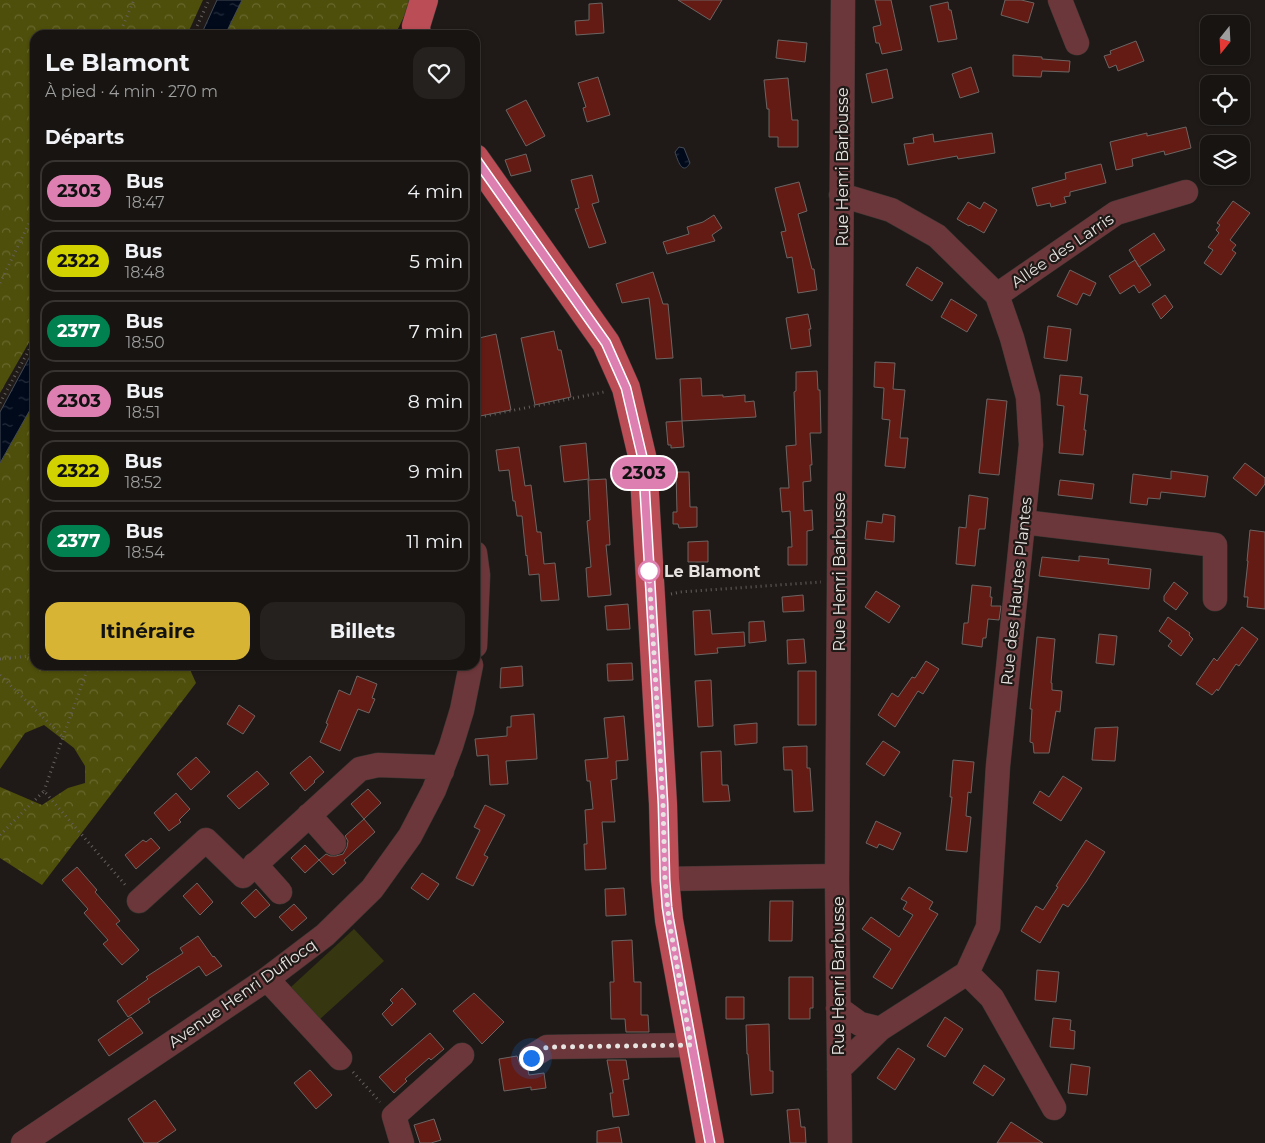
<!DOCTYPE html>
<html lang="fr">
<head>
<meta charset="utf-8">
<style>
	body { margin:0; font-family:Montserrat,sans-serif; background:#24211f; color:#f1f3f6; height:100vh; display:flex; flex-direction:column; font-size:19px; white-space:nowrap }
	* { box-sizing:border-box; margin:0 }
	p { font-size:16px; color:#9e9e9f }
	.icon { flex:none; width:28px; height:28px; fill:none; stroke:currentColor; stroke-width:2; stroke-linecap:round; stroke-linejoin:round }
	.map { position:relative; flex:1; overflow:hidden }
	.sheet { position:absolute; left:30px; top:30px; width:450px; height:640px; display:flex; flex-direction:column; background:#171411; border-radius:15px; box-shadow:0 1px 4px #0004,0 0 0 1px #363331 }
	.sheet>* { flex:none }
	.badge { padding:0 10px; border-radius:16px; font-size:18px; line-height:32px }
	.needle { width:32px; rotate:198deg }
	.buttons { position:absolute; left:1200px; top:15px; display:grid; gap:10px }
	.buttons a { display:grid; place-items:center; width:50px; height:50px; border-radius:10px; background:#171411; box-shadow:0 1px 4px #0004,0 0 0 1px #363331; font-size:25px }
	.you { position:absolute; width:25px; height:25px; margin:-12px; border:4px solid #fff; border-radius:50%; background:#1a73e8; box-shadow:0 0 0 8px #1a73e833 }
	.map>.badge { position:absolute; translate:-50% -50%; box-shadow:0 0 0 2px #fff }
	h2 { padding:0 15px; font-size:19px; line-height:45px }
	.round { display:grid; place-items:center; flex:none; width:52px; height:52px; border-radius:15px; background:#24211f }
	.summary { display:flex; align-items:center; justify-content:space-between; height:85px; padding:0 15px }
	h1 { font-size:24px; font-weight:700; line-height:38px }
	.cta { display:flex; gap:10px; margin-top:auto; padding:10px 15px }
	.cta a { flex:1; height:58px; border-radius:15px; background:#d7b434; color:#111; font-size:20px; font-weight:700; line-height:58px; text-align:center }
	.cta a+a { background:#24211f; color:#f1f3f6 }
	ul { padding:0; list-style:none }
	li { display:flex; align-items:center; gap:15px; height:62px; margin:0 10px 8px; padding:0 5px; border:2px solid #363331; border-radius:15px }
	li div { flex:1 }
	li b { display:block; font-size:19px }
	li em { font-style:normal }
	li .badge { min-width:55px; font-weight:700; text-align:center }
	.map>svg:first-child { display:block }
	.green { fill:#363710 }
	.forest { fill:url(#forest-crowns) }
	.water { fill:url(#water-ripples); stroke:#454b56 }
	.building { fill:#641b13; stroke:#6c6563 }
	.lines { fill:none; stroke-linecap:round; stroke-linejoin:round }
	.minor-casing { stroke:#3b3633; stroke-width:25 }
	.major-casing { stroke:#3b3633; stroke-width:29 }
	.path { stroke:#65605d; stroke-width:3; stroke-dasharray:1 4; stroke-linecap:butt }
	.minor { stroke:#6c373a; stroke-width:24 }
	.major { stroke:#bb4d57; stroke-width:28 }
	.line-casing { stroke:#fff; stroke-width:11 }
	.line { stroke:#de7fb2; stroke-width:8 }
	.walk { stroke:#e7e3e1; stroke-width:5; stroke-dasharray:0 9 }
	.stop-dot { fill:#fff; stroke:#de7fb2; stroke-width:2.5 }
	.labels { text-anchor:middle; stroke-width:4.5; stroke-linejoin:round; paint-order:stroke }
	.street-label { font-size:16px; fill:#e7e3e1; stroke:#1f1a17 }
	.stop-label { font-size:16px; font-weight:bold; fill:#e7e3e1; stroke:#1f1a17; text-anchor:start }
</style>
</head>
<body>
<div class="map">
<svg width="1265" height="1143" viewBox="0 0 1265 1143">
	<defs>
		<pattern id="forest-crowns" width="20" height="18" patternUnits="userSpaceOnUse" patternTransform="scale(1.25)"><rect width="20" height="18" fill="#4e4f0b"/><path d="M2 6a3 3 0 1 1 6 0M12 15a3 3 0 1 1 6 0" fill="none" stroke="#68682e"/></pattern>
		<pattern id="water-ripples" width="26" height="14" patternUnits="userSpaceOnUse" patternTransform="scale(1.25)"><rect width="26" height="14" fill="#000a1b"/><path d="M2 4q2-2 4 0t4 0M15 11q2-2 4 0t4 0" fill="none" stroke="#252e3c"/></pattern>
	</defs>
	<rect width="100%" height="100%" fill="#1f1a17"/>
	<!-- green -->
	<path class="green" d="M354 929 384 961 320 1019 291 987Z"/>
	<!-- forest -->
	<path class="forest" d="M0 0H203L187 35H35V332L0 393Z
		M242 0H412L395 35H225Z
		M35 401V665H188L196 683 42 885 0 858V787L42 805 68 788 85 783V766L74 748 44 725 25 733 0 769V463Z"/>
	<!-- water -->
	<path class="water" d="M217 0H242L225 35H201Z
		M679 147 684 148 690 163C682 177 677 158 675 152Z
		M35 347V401L0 463V412Z"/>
	<!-- building -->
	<path class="building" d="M678 0H722L710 20Z
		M875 0H891L902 50 882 54 879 43H876L873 27 881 25Z
		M1005 0H1021L1034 3 1028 23 1001 15Z
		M948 2 949 10H951L957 39 938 42 930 6Z
		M602 3 604 33 576 35 575 21 589 20V4Z
		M778 40 807 43 805 62 776 58Z
		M1136 41 1144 61 1118 71 1116 65 1109 68 1104 56 1111 54 1110 51Z
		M1013 55 1042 57V59L1070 61 1069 72 1042 71 1041 77 1013 76Z
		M971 67 979 92 960 98 952 74Z
		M887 69 893 98 872 103 866 74Z
		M598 77 610 115 587 122 583 108 586 107 578 83Z
		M788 78 792 120H798V147H778V137H769V109H767L764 80Z
		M526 100 545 136 526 146 506 110Z
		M1186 127 1191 148 1165 155 1164 151 1132 159 1133 166 1116 170 1110 142 1147 133V136Z
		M992 133 995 153 958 159 957 156 908 165 904 144 914 143 913 138 933 134 934 142Z
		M526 154 531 171 511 176 505 160Z
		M1101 164 1106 183 1070 192V196L1064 197 1066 203 1051 207 1050 203 1037 206 1032 188 1066 179 1065 173Z
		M592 175 599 202 592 204 606 243 589 248 575 209 579 208 571 180Z
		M799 182 807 211 798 214 812 269H814L817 290 798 293 792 257 787 258 781 232 786 231 775 188Z
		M1233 201 1250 213 1230 240 1236 245 1232 250 1236 253 1221 275 1204 263 1213 250 1208 247 1219 233 1216 230 1220 225 1217 223Z
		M968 202 980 209 984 202 997 210 984 233 970 225 969 226 957 219Z
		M714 215 722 228 712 235 715 241 667 254 663 242 689 234 687 227 703 222Z
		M1154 233 1165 250 1139 267 1129 250Z
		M1135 260 1151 285 1139 293 1134 285 1120 294 1109 276Z
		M917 267 943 283 932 301 906 285Z
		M1070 270 1096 283 1090 296 1083 293 1077 305 1057 296Z
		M653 272 663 304H668L673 358 656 359 649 298 622 303 616 284Z
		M1165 295 1173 307 1161 319 1152 304Z
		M951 299 977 315 967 332 941 317Z
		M808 314 811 329H809L811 346 791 349 786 318Z
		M1048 326 1071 329 1067 361 1044 358Z
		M554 331 558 350H561L571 397 535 405 521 338Z
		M496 334 511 410 475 417V339Z
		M875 362 895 363 893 389 905 390 900 438H908L905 468 885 466 890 420 882 419 884 388 874 387Z
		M817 371 818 390H820L821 433H810L812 465H810L811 481 803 482 804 511 812 510 813 530 807 531V565H788V547H792L790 511 782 512 780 488H789L786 446 796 445 794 392 796 391V372Z
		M1060 375 1082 377 1080 394 1088 395 1084 430H1086L1083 455 1059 453 1064 406 1057 405Z
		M701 378 702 396 723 395V397L745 395V402L754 401 756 417 682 421 680 379Z
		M987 399 1007 401 999 475 979 473Z
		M682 421 684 447 671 448V445H668L666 422Z
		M586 443 589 479 564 482 560 446Z
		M519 447 525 486 531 485 537 532H541L544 564 555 563 559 600 541 601 539 574 529 575 527 555 526 556 522 516H517L515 501H513L509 470 499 471 496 450Z
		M1245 463 1265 478V484L1256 496 1233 478Z
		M1171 471 1208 476 1205 497 1161 492 1160 499 1148 498 1147 505 1130 503 1133 474 1171 479Z
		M676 472H689L690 507H697V527L679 528 678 524H673V512H677Z
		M606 479 610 545H606L611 595 588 597 586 568 591 567 587 521 590 520 588 480Z
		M1060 480 1094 484 1092 499 1058 495Z
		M969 495 988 498 985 529H979L975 566 956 564 959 527 966 528Z
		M883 514 895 516 894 542 865 539 867 521 882 523Z
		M1250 530 1265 532V609L1247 607 1248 597H1244L1248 561H1247Z
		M708 541V562H688V542Z
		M1079 556 1109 559 1108 564 1151 569 1149 589 1039 576 1042 557 1079 561Z
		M1174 582 1188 593 1176 610 1164 601V596Z
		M972 585 991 587 990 597H992L991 606H1001L999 620 988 619 986 638H983L982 647 962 644 964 623H968Z
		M876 591 900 606 889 623 865 607Z
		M803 595 804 611 783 612 782 597Z
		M628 604 630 629 607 630 605 606Z
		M710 610 712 634 744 632 745 646 717 648 718 653 695 655 693 611Z
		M1168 617 1190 633 1189 635 1193 639 1181 656 1168 646 1172 641 1159 631Z
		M764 621 766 641 749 643V622Z
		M1242 627 1258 639 1239 666 1236 664 1218 691 1217 689 1212 695 1196 684 1214 658 1217 661Z
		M1099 634 1117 636 1114 665 1096 663Z
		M1037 637 1055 639 1051 683H1052V690L1062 691 1060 712 1056 711 1049 753H1034L1033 743 1030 742 1032 709H1030Z
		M804 639 806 663 788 664 787 640Z
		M926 661 939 669 923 694 918 691 895 727 878 715 892 693 898 697 912 677 915 678Z
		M632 663 633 680 608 681 607 664Z
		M522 666 523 686 500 688 501 668Z
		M798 671H816V725H798Z
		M357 676 377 684 372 698 375 699 369 713 358 709 340 751 320 742 328 724 326 723 339 690 350 695Z
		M711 680 713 726 698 727 695 681Z
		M239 705 255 716 243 734 227 724Z
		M534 714 537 759 506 761 508 784 490 785 488 755 477 756 475 739 507 736V727H511V716Z
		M624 716 628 760 616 761 617 779 611 780 615 822H602L606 869 585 870 584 844H587L585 810 593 809 590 781H587L585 760 608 758 604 718Z
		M757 723V743L735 745 734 725Z
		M1118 727 1115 761 1092 760 1095 728Z
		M883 741 900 752 884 776 866 764Z
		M807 746V768H810L813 811 794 812 792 770H784L783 747Z
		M721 751 722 785H728L730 801 703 802 701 752Z
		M310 756 324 772 314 781 315 782 305 791 290 773Z
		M196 757 210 772 191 790 177 774Z
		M953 760 974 762 971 793 968 792 966 816 971 817 967 852 946 850 952 797H950Z
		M257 771 269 784 239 809 227 796Z
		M1063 776 1082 788 1061 821 1033 803 1040 791 1049 797Z
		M368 789 381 803 364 819 351 804Z
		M176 793 190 809 179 820 181 822 169 831 154 813Z
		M485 805 505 815 484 855 488 857 473 886 456 878 480 830 474 827Z
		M364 819 375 832 344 860 346 863 333 875 319 860 305 873 291 858 305 845 319 860 326 854 330 856H336L343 854 347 847 348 841 345 836Z
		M876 821 901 833 893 850 879 844 877 848 866 843Z
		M151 838 160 848 136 869 125 855 143 840 146 842Z
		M1086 840 1105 852 1086 882 1068 907 1063 904 1040 943 1021 931 1036 906 1043 910 1058 887 1056 886Z
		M77 867 97 890 95 892 120 921 116 924 139 950 122 965 103 944 108 940 84 913 88 909 62 880Z
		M422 873 439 884 428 900 411 888Z
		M197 883 213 902 200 915 183 896Z
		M909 887 933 902 929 909 938 914 892 989 873 977 891 949 862 929 871 917 899 937 913 915 903 909 907 902 901 899Z
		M624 888 626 915 606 916 605 889Z
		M256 889 270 905 255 918 241 903Z
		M770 901H793L792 941H769Z
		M294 904 307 918 292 931 279 917Z
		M198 936 213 957 214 956 222 966 206 976 199 966 148 999 150 1002 128 1017 117 1001 148 979 146 977 183 953 180 948Z
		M632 940 634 982H641V1015H648L649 1032H626L625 1019H611L610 982H614L612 941Z
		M1037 970 1059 972 1056 1002 1035 1000Z
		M789 977H813V1008H810V1019H789Z
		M402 988 416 1004 392 1026 382 1014 393 1003 390 1000Z
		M474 993 504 1022 482 1044 453 1011Z
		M726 997H744V1019H726Z
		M131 1017 143 1033 109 1056 98 1040Z
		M945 1017 963 1029 945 1057 927 1046Z
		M1053 1018 1071 1020 1070 1030 1075 1031 1074 1049 1050 1047Z
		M769 1024 770 1071H773V1093L751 1095 748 1054H747L746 1025Z
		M430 1033 444 1049 431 1060 429 1058 405 1079 407 1081 394 1093 379 1077Z
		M898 1048 915 1059 895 1090 877 1078Z
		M517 1056 520 1065 524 1069 528 1070 529 1075 544 1073 546 1088 531 1090V1087L504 1091 499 1059Z
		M607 1060H626L629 1079 623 1080 629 1115 613 1117 610 1093H613Z
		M1071 1064 1090 1067 1087 1095 1068 1093Z
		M984 1065 1005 1079 993 1096 973 1083Z
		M310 1070 332 1095 316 1109 294 1083Z
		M155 1100 176 1130 157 1143H144L128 1119Z
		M799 1109 801 1127H805L806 1143H790L787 1110Z
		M434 1119 441 1140 431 1143H420L414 1125Z
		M1011 1122 1043 1143H997Z
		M619 1127 622 1143H597V1131Z"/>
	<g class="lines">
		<defs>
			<path id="minor" d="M1060 0 1077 43
				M997 295 1116 213 1186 192
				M1023 522 1215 545V599
				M475 553 478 575 475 646
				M309 815 334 843
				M255 864 280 892
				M665 879 837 876
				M139 901 206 840 243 876 360 769 378 765 432 767 442 771
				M967 973 992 998 1054 1108
				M267 979 340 1058
				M838 1008 860 1024 880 1029
				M531 1057 547 1047 691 1045
				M839 1069 880 1029 967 973 988 927 998 766 1031 445 1028 397 1012 338 997 295 937 236 891 210 841 195
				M23 1143 267 979 325 935 372 889 410 836 434 790 451 746 462 710 471 665
				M402 1143 394 1116 462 1055
				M840 1143 837 881 843 0"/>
			<path id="major" d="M417 35 416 26 424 0
				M475 158 606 343 626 388 643 460 663 804 665 879 669 920 710 1143"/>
		</defs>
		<!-- minor casing -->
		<use href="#minor" class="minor-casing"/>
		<!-- major casing -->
		<use href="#major" class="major-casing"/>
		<!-- path -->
		<path class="path" d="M119 35 134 0
			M193 35 209 0
			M0 283 35 211
			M0 403 35 339
			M475 418 604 392
			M671 594 680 592 821 582
			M0 659 29 656 35 646
			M0 675 63 737 44 791
			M63 737 89 665
			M0 835 44 791 127 887
			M353 1072 380 1102"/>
		<!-- minor -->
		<use href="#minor" class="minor"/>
		<!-- major -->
		<use href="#major" class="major"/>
	</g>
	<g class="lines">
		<defs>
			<path id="line" d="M475 158 606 343 626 388 643 460 663 804 665 880 667 907 669 920 682 992 710 1143"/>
		</defs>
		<!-- line casing -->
		<use href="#line" class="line-casing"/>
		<!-- line -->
		<use href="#line" class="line"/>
		<!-- walk -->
		<path class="walk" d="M531 1058 547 1047 691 1045 669 920 665 880 663 804 649 571"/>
	</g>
	<!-- markers -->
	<circle class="stop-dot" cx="649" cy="571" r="10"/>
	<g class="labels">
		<!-- street labels -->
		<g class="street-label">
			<text transform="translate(842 167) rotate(-90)" y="6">Rue Henri Barbusse</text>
			<text transform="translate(1062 250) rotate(-34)" y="6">Allée des Larris</text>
			<text transform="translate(839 572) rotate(-90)" y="6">Rue Henri Barbusse</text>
			<text transform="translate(1016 591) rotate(-84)" y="6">Rue des Hautes Plantes</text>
			<text transform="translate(838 976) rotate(-90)" y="6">Rue Henri Barbusse</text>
			<text transform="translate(242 993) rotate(-35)" y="6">Avenue Henri Duflocq</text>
		</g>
		<!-- stop labels -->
		<g class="stop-label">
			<text x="664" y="577">Le Blamont</text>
		</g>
	</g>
</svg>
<div class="buttons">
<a><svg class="needle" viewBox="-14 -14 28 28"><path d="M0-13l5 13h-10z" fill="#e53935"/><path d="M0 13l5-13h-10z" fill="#9e9e9f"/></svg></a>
<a><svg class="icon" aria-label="locate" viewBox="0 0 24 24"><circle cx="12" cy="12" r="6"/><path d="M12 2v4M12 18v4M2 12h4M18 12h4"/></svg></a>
<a><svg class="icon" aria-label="layers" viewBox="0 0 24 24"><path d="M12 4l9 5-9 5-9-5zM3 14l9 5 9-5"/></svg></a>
</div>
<div class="you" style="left:531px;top:1058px"></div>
<b class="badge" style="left:644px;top:473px;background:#de7fb2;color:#111">2303</b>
<section class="sheet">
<div class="summary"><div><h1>Le Blamont</h1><p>À pied · 4 min · 270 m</p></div><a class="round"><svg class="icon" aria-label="heart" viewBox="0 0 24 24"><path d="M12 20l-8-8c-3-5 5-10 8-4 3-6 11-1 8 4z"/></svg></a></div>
<h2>Départs</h2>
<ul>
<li><span class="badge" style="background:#de7fb2;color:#111">2303</span><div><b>Bus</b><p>18:47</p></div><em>4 min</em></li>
<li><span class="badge" style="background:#d2d200;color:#111">2322</span><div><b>Bus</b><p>18:48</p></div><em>5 min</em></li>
<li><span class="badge" style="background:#00814f;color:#fff">2377</span><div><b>Bus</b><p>18:50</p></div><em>7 min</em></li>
<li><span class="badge" style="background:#de7fb2;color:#111">2303</span><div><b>Bus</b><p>18:51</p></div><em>8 min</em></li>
<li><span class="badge" style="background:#d2d200;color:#111">2322</span><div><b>Bus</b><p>18:52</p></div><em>9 min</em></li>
<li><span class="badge" style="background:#00814f;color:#fff">2377</span><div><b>Bus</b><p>18:54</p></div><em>11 min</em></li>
</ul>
<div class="cta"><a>Itinéraire</a><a>Billets</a></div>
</section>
</div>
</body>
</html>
